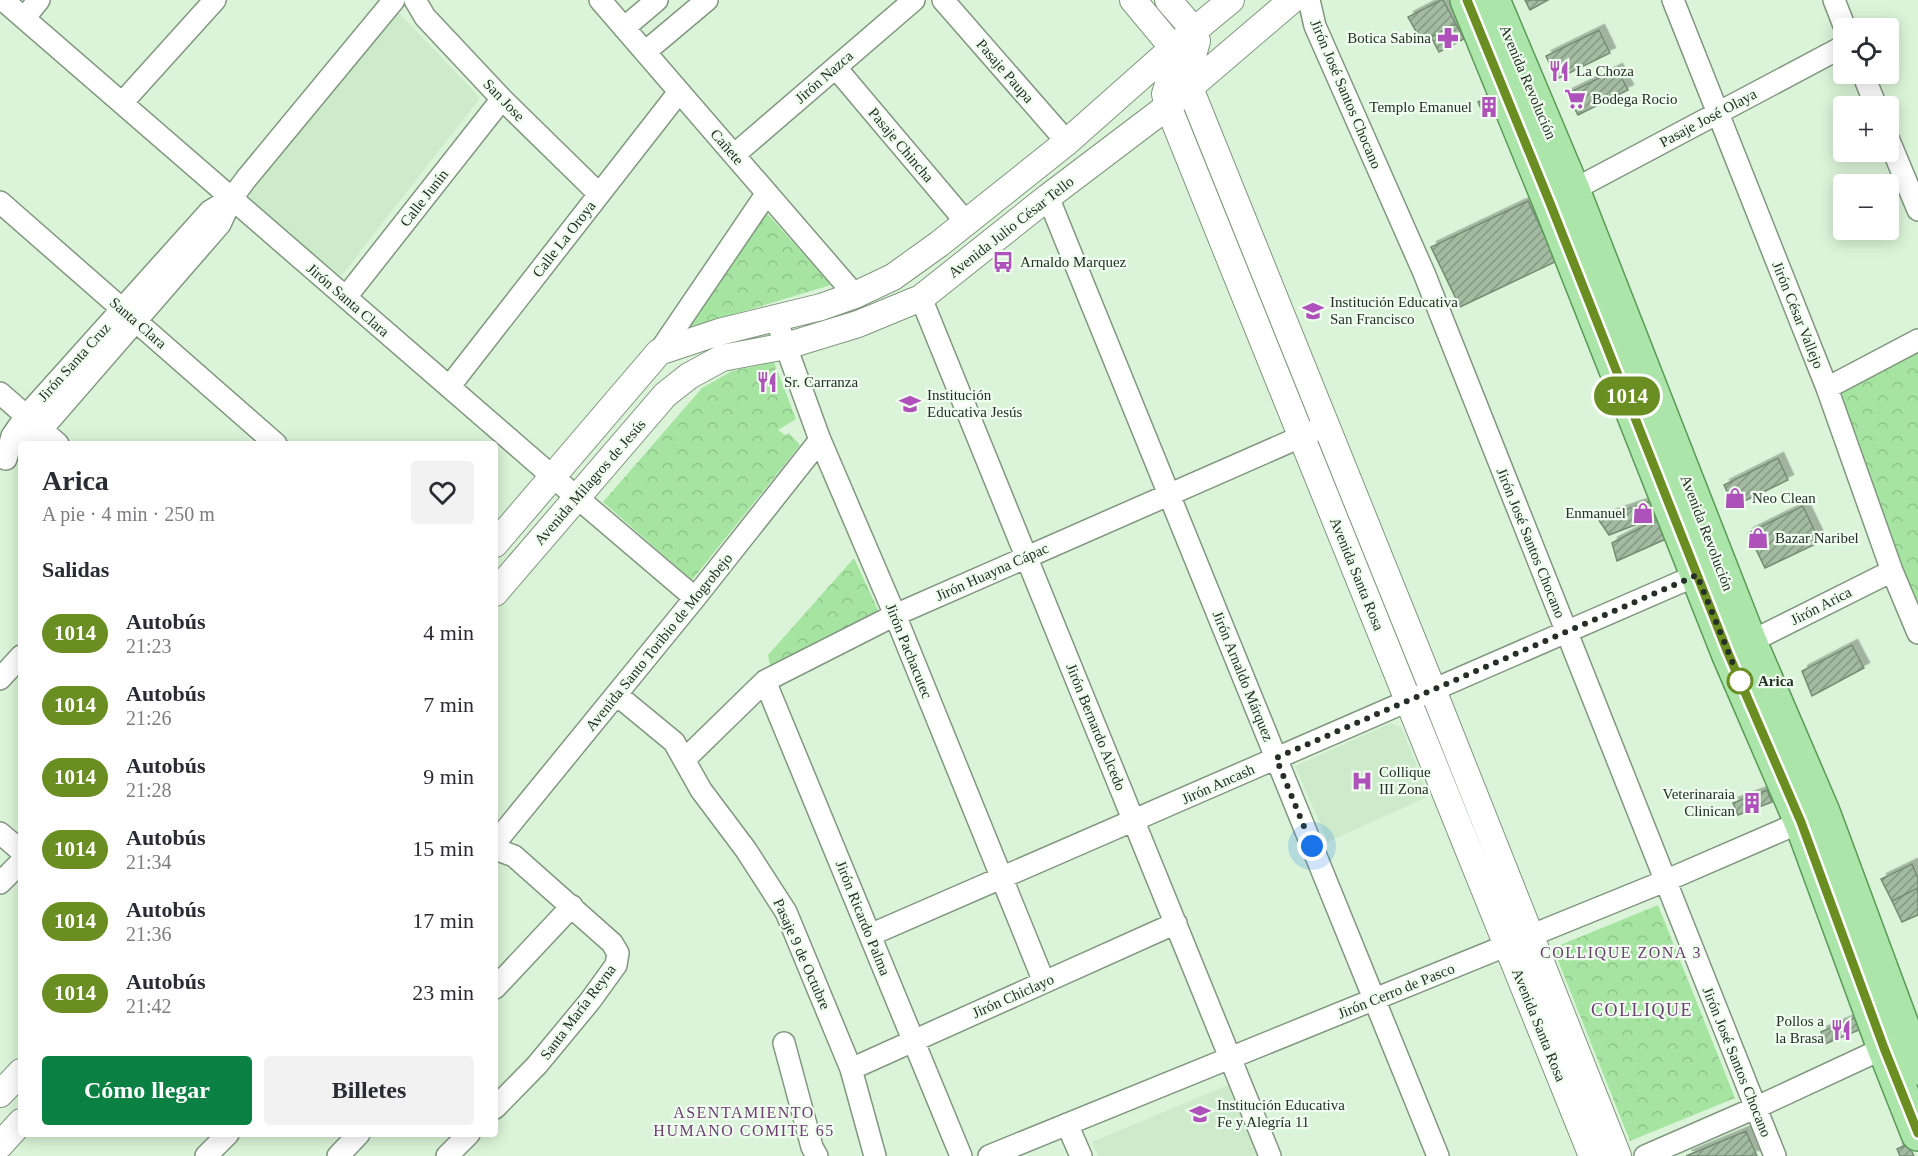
<!DOCTYPE html>
<html lang="es">
<head>
<meta charset="utf-8">
<style>
	body { margin:0; font-family:"Times New Roman",serif; background:#f2f2f3; color:#2b2b33; height:100vh; display:flex; flex-direction:column; font-size:22px; white-space:nowrap }
	* { box-sizing:border-box; margin:0 }
	p { font-size:20px; color:#7c7c81 }
	.icon { flex:none; width:33px; height:33px; fill:none; stroke:currentColor; stroke-width:2; stroke-linecap:round; stroke-linejoin:round }
	.map { position:relative; flex:1; overflow:hidden }
	.drawer { position:absolute; left:18px; top:441px; width:480px; height:696px; display:flex; flex-direction:column; background:#fff; border-radius:6px; box-shadow:0 3px 15px #0003 }
	.drawer>* { flex:none }
	.badge { padding:0 12px; border-radius:20px; font-size:21px; line-height:39px }
	.tools { position:absolute; left:1833px; top:18px; display:grid; gap:12px }
	.tools a { display:grid; place-items:center; width:66px; height:66px; border-radius:6px; background:#fff; box-shadow:0 3px 15px #0003; font-size:30px }
	.you { position:absolute; width:30px; height:30px; margin:-15px; border:4px solid #fff; border-radius:50%; background:#1a73e8; box-shadow:0 0 0 9px #1a73e833 }
	.map>.badge { position:absolute; translate:-50% -50%; box-shadow:0 0 0 3px #fff }
	h2 { padding:0 24px; font-size:22px; line-height:54px }
	.round { display:grid; place-items:center; flex:none; width:63px; height:63px; border-radius:6px; background:#f2f2f3 }
	.head { display:flex; align-items:center; justify-content:space-between; height:102px; padding:0 24px }
	h1 { font-size:28px; font-weight:600; line-height:45px }
	.action { display:flex; gap:12px; margin-top:auto; padding:12px 24px }
	.action a { flex:1; height:69px; border-radius:6px; background:#0b8043; color:#fff; font-size:24px; font-weight:600; line-height:69px; text-align:center }
	.action a+a { background:#f2f2f3; color:#2b2b33 }
	ul { padding:0; list-style:none }
	li { display:flex; align-items:center; gap:18px; height:72px; padding:0 24px }
	li div { flex:1 }
	li b { display:block; font-size:22px }
	li em { font-style:normal }
	li .badge { min-width:66px; font-weight:700; text-align:center }
	.map>svg:first-child { display:block }
	.built { fill:#cdebca }
	.park { fill:url(#park-crowns) }
	.building { fill:url(#building-hatch); stroke:#758b73; stroke-width:1.5; filter:url(#shadow) }
	.lines { fill:none; stroke-linecap:round; stroke-linejoin:round }
	.minor-casing { stroke:#81977f; stroke-width:24 }
	.tertiary-casing { stroke:#81977f; stroke-width:28 }
	.primary-casing { stroke:#599a56; stroke-width:36 }
	.minor { stroke:#fff; stroke-width:21 }
	.tertiary { stroke:#fff; stroke-width:26 }
	.primary { stroke:#ace5a9; stroke-width:33 }
	.line-casing { stroke:#fff; stroke-width:14 }
	.line { stroke:#6b8e23; stroke-width:9 }
	.walk { stroke:#262f25; stroke-width:6; stroke-dasharray:0 10.8 }
	.stop-dot { fill:#fff; stroke:#6b8e23; stroke-width:3 }
	.labels { text-anchor:middle; stroke-width:4.5; stroke-linejoin:round; paint-order:stroke }
	.poi-label { font-size:15px; fill:#262f25; stroke:#effeee; text-anchor:start }
	.street-label { font-size:15px; fill:#262f25; stroke:#effeee }
	.stop-label { font-size:15px; font-weight:bold; fill:#262f25; stroke:#effeee; text-anchor:start }
	.neighbourhood-label { font-size:16px; letter-spacing:1.5px; fill:#6c3d72; stroke:#effeee }
	.quarter-label { font-size:18px; letter-spacing:1.5px; fill:#6c3d72; stroke:#effeee }
</style>
</head>
<body>
<div class="map">
<svg width="1918" height="1156" viewBox="0 0 1918 1156">
	<defs>
		<pattern id="park-crowns" width="20" height="18" patternUnits="userSpaceOnUse" patternTransform="scale(1.5)"><rect width="20" height="18" fill="#a6e5a1"/><path d="M2 6a3 3 0 1 1 6 0M12 15a3 3 0 1 1 6 0" fill="none" stroke="#8fc58a"/></pattern>
		<pattern id="building-hatch" width="6" height="6" patternUnits="userSpaceOnUse" patternTransform="scale(1.5)"><rect width="6" height="6" fill="#a3bba1"/><path d="M-1 1l2-2M0 6l6-6M5 7l2-2" fill="none" stroke="#859883"/></pattern>
		<filter id="shadow"><feDropShadow dx="5.5" dy="-5.5" stdDeviation="0" flood-color="#0004"/></filter>
	</defs>
	<rect width="100%" height="100%" fill="#dbf4d9"/>
	<!-- built -->
	<path class="built" d="M398 12 480 98 341 276 242 196Z
		M1391 723 1401 727 1429 796 1328 842 1295 766Z
		M1228 1085 1257 1156H1098L1092 1142Z"/>
	<!-- park -->
	<path class="park" d="M765 211 831 285 685 329Z
		M1918 349V601L1914 604 1838 390Z
		M774 362 796 419 778 430 785 435 789 433 800 445 692 580 603 502 702 388 732 371Z
		M854 558 879 612 771 670 768 655Z
		M1658 905 1735 1098 1630 1141 1553 948Z"/>
	<!-- building -->
	<path class="building" d="M1441 0H1443L1456 24 1422 42 1408 17Z
		M1525 0H1548L1530 10Z
		M1456 24 1464 39 1439 52 1431 37Z
		M1599 30 1610 53 1557 79 1546 56Z
		M1617 69 1628 90 1578 115 1567 94Z
		M1494 95 1501 111 1485 118 1478 102Z
		M1528 201 1557 261 1460 307 1431 247Z
		M1778 458 1788 480 1734 506 1724 485Z
		M1651 501 1658 516 1609 535 1598 519Z
		M1803 506 1820 542 1765 568 1748 533Z
		M1659 518 1668 538 1617 561 1612 543Z
		M1852 645 1864 668 1812 696 1802 671Z
		M1767 790 1772 802 1738 815 1733 803Z
		M1912 864 1918 878V888L1892 901 1881 879Z
		M1918 888V915L1902 922 1892 901Z
		M1861 1015 1866 1027 1825 1044 1821 1032Z
		M1746 1131 1757 1156H1686Z
		M1908 1144 1914 1156H1900L1897 1149Z"/>
	<g class="lines">
		<defs>
			<path id="minor" d="M3 0 553 477 695 598
				M415 0 425 17 502 99 599 194
				M600 0 855 295
				M943 0 1067 142
				M1309 0 1315 26 1424 273 1775 1156
				M1673 0 1827 388 1892 571 1918 633
				M1834 0 1845 28
				M24 18 39 0
				M624 28 657 0
				M645 52 707 0
				M836 68 966 222
				M1863 74 1876 106
				M122 103 215 0
				M1888 138 1918 210
				M734 155 914 0
				M1573 190 1844 46
				M1048 197 1438 1156
				M0 202 276 444
				M346 297 502 99
				M921 298 1270 1156
				M776 319 820 440 895 615 1044 982
				M659 352 767 193
				M449 387 679 92
				M1827 388 1918 340
				M0 393 58 444
				M29 444 220 224 232 198 246 179 394 0
				M6 459 12 436 26 416 210 211 232 198
				M1750 642 1892 571
				M0 679 21 656
				M765 681 961 1156
				M617 695 674 742 701 790 746 850 786 912 851 1069 875 1156
				M684 760 765 681 895 615 1314 431
				M0 833 21 851
				M495 843 695 598 820 440
				M495 849 514 856 612 943 618 953 616 965 590 1001 537 1065 495 1108
				M0 883 21 862
				M870 935 1697 575
				M495 988 572 906
				M784 1043 812 1147 817 1156
				M851 1069 1176 923
				M1067 1124 1081 1156
				M206 1156 228 1134
				M338 1156 359 1134
				M447 1156 469 1134
				M989 1156 1665 881 1801 822
				M1645 1156 1755 1108 1884 1048"/>
			<path id="tertiary" d="M1133 0 1173 48 1176 58 1165 94 1168 106 1592 1156
				M1168 0 1194 30 1197 41 1187 77 1190 88 1433 690 1618 1156
				M495 544 659 352 719 332 821 307 855 295 893 277 939 244 1067 142 1173 48 1231 0
				M495 593 665 395 689 376 722 358 786 346 858 324 921 298 1048 197 1168 106 1292 0
				M0 1094 21 1072
				M0 1145 21 1122"/>
			<path id="primary" d="M1467 0 1550 203 1728 653 1801 822 1884 1048 1918 1134
				M1493 0 1573 190 1750 642 1823 812 1918 1068"/>
		</defs>
		<!-- minor casing -->
		<use href="#minor" class="minor-casing"/>
		<!-- tertiary casing -->
		<use href="#tertiary" class="tertiary-casing"/>
		<!-- primary casing -->
		<use href="#primary" class="primary-casing"/>
		<!-- minor -->
		<use href="#minor" class="minor"/>
		<!-- tertiary -->
		<use href="#tertiary" class="tertiary"/>
		<!-- primary -->
		<use href="#primary" class="primary"/>
	</g>
	<g class="lines">
		<defs>
			<path id="line" d="M1467 0 1550 203 1728 653 1801 822 1884 1048 1918 1133"/>
		</defs>
		<!-- line casing -->
		<use href="#line" class="line-casing"/>
		<!-- line -->
		<use href="#line" class="line"/>
		<!-- walk -->
		<path class="walk" d="M1312 846 1276 758 1697 575 1740 681"/>
	</g>
	<!-- icons -->
	<defs>
		<symbol id="pharmacy-bare" viewBox="-9 -9 18 18"><path d="M-2-6h4v4h4v4h-4v4h-4v-4h-4v-4h4Z" fill="#af51bb" stroke="#effeee" stroke-width="2.5" paint-order="stroke"/></symbol>
		<symbol id="restaurant-bare" viewBox="-9 -9 18 18"><path d="M-5-6h1v4h1v-4h1v4h1v-4h1v5L-1.5 .5V6h-2V.5L-5-1ZM5-6V6H3V1.5H1.5Q1.5-4 5-6Z" fill="#af51bb" stroke="#effeee" stroke-width="2.5" paint-order="stroke"/></symbol>
		<symbol id="supermarket-bare" viewBox="-9 -9 18 18"><path d="M-6-5.5h2.5l.6 2H6L4.5 2H-2.5L-4.4-4H-6ZM-1.5 3.2a1.3 1.3 0 1 0 .1 0ZM3 3.2a1.3 1.3 0 1 0 .1 0Z" fill="#af51bb" stroke="#effeee" stroke-width="2.5" paint-order="stroke"/></symbol>
		<symbol id="building-bare" viewBox="-9 -9 18 18"><path d="M-4-6H4V6H1V3H-1V6H-4ZM-2.5-4.3h1.7v1.8h-1.7ZM.8-4.3h1.7v1.8H.8ZM-2.5-1h1.7V.8h-1.7ZM.8-1h1.7V.8H.8Z" fill="#af51bb" stroke="#effeee" stroke-width="2.5" paint-order="stroke"/></symbol>
		<symbol id="bus-bare" viewBox="-9 -9 18 18"><path d="M-5-6H5V4H4V6H2V4H-2V6H-4V4H-5ZM-3.5-4V0h7V-4ZM-3.5 1.2v1.5H-2V1.2ZM2 1.2v1.5H3.5V1.2Z" fill="#af51bb" stroke="#effeee" stroke-width="2.5" paint-order="stroke"/></symbol>
		<symbol id="school-bare" viewBox="-9 -9 18 18"><path d="M0-5L7-2L0 1L-7-2ZM-4 1L0 2.5L4 1V4Q0 6-4 4Z" fill="#af51bb" stroke="#effeee" stroke-width="2.5" paint-order="stroke"/></symbol>
		<symbol id="shop-bare" viewBox="-9 -9 18 18"><path d="M-5-2.5h2.3a2.7 3.5 0 0 1 5.4 0H5L5.5 6h-11ZM-1.5-2.5h3a1.5 2.3 0 0 0-3 0Z" fill="#af51bb" stroke="#effeee" stroke-width="2.5" paint-order="stroke"/></symbol>
		<symbol id="hospital-bare" viewBox="-9 -9 18 18"><path d="M-5-5h3v3.5h4V-5h3V5h-3V1.5h-4V5h-3Z" fill="#af51bb" stroke="#effeee" stroke-width="2.5" paint-order="stroke"/></symbol>
	</defs>
	<g fill-rule="evenodd">
		<use href="#pharmacy-bare" x="1433" y="23" width="30" height="30"/>
		<use href="#restaurant-bare" x="1544" y="56" width="30" height="30"/>
		<use href="#supermarket-bare" x="1560" y="84" width="30" height="30"/>
		<use href="#building-bare" x="1474" y="92" width="30" height="30"/>
		<use href="#bus-bare" x="988" y="247" width="30" height="30"/>
		<use href="#school-bare" x="1298" y="296" width="30" height="30"/>
		<use href="#restaurant-bare" x="752" y="367" width="30" height="30"/>
		<use href="#school-bare" x="895" y="389" width="30" height="30"/>
		<use href="#shop-bare" x="1720" y="483" width="30" height="30"/>
		<use href="#shop-bare" x="1628" y="498" width="30" height="30"/>
		<use href="#shop-bare" x="1743" y="523" width="30" height="30"/>
		<use href="#hospital-bare" x="1347" y="766" width="30" height="30"/>
		<use href="#building-bare" x="1737" y="788" width="30" height="30"/>
		<use href="#restaurant-bare" x="1826" y="1015" width="30" height="30"/>
		<use href="#school-bare" x="1185" y="1099" width="30" height="30"/>
	</g>
	<!-- markers -->
	<circle class="stop-dot" cx="1740" cy="681" r="12"/>
	<g class="labels">
		<!-- poi labels -->
		<g class="poi-label">
			<text x="1431" y="43" text-anchor="end">Botica Sabina</text>
			<text x="1576" y="76">La Choza</text>
			<text x="1592" y="104">Bodega Rocio</text>
			<text x="1472" y="112" text-anchor="end">Templo Emanuel</text>
			<text x="1020" y="267">Arnaldo Marquez</text>
			<text x="1330" y="307">Institución Educativa<tspan x="1330" dy="17">San Francisco</tspan></text>
			<text x="784" y="387">Sr. Carranza</text>
			<text x="927" y="400">Institución<tspan x="927" dy="17">Educativa Jesús</tspan></text>
			<text x="1752" y="503">Neo Clean</text>
			<text x="1626" y="518" text-anchor="end">Enmanuel</text>
			<text x="1775" y="543">Bazar Naribel</text>
			<text x="1379" y="777">Collique<tspan x="1379" dy="17">III Zona</tspan></text>
			<text x="1735" y="799" text-anchor="end">Veterinaraia<tspan x="1735" dy="17">Clinican</tspan></text>
			<text x="1824" y="1026" text-anchor="end">Pollos a<tspan x="1824" dy="17">la Brasa</tspan></text>
			<text x="1217" y="1110">Institución Educativa<tspan x="1217" dy="17">Fe y Alegría 11</tspan></text>
		</g>
		<!-- street labels -->
		<g class="street-label">
			<text transform="translate(1005 71) rotate(49)" y="5">Pasaje Paupa</text>
			<text transform="translate(824 77) rotate(-41)" y="5">Jirón Nazca</text>
			<text transform="translate(1528 82) rotate(67)" y="5">Avenida Revolución</text>
			<text transform="translate(1346 94) rotate(67)" y="5">Jirón José Santos Chocano</text>
			<text transform="translate(504 100) rotate(46)" y="5">San Jose</text>
			<text transform="translate(1708 118) rotate(-28)" y="5">Pasaje José Olaya</text>
			<text transform="translate(901 145) rotate(50)" y="5">Pasaje Chincha</text>
			<text transform="translate(727 147) rotate(49)" y="5">Cañete</text>
			<text transform="translate(424 198) rotate(-52)" y="5">Calle Junín</text>
			<text transform="translate(1011 227) rotate(-38)" y="5">Avenida Julio César Tello</text>
			<text transform="translate(564 239) rotate(-52)" y="5">Calle La Oroya</text>
			<text transform="translate(348 300) rotate(41)" y="5">Jirón Santa Clara</text>
			<text transform="translate(1798 315) rotate(68)" y="5">Jirón César Vallejo</text>
			<text transform="translate(138 323) rotate(41)" y="5">Santa Clara</text>
			<text transform="translate(74 362) rotate(-48)" y="5">Jirón Santa Cruz</text>
			<text transform="translate(590 482) rotate(-49)" y="5">Avenida Milagros de Jesús</text>
			<text transform="translate(1707 533) rotate(69)" y="5">Avenida Revolución</text>
			<text transform="translate(1531 543) rotate(68)" y="5">Jirón José Santos Chocano</text>
			<text transform="translate(992 572) rotate(-24)" y="5">Jirón Huayna Cápac</text>
			<text transform="translate(1357 574) rotate(68)" y="5">Avenida Santa Rosa</text>
			<text transform="translate(1821 606) rotate(-27)" y="5">Jirón Arica</text>
			<text transform="translate(659 642) rotate(-51)" y="5">Avenida Santo Toribio de Mogrobejo</text>
			<text transform="translate(909 651) rotate(68)" y="5">Jirón Pachacutec</text>
			<text transform="translate(1243 676) rotate(68)" y="5">Jirón Arnaldo Márquez</text>
			<text transform="translate(1096 727) rotate(68)" y="5">Jirón Bernardo Alcedo</text>
			<text transform="translate(1218 784) rotate(-24)" y="5">Jirón Ancash</text>
			<text transform="translate(863 918) rotate(68)" y="5">Jirón Ricardo Palma</text>
			<text transform="translate(802 954) rotate(66)" y="5">Pasaje 9 de Octubre</text>
			<text transform="translate(1396 991) rotate(-22)" y="5">Jirón Cerro de Pasco</text>
			<text transform="translate(1013 996) rotate(-24)" y="5">Jirón Chiclayo</text>
			<text transform="translate(578 1012) rotate(-53)" y="5">Santa María Reyna</text>
			<text transform="translate(1539 1025) rotate(68)" y="5">Avenida Santa Rosa</text>
			<text transform="translate(1737 1062) rotate(68)" y="5">Jirón José Santos Chocano</text>
		</g>
		<!-- stop labels -->
		<g class="stop-label">
			<text x="1758" y="686">Arica</text>
		</g>
		<!-- neighbourhood labels -->
		<g class="neighbourhood-label">
			<text x="1621" y="958">COLLIQUE ZONA 3</text>
			<text x="744" y="1118">ASENTAMIENTO<tspan x="744" dy="18">HUMANO COMITE 65</tspan></text>
		</g>
		<!-- quarter labels -->
		<g class="quarter-label">
			<text x="1642" y="1016">COLLIQUE</text>
		</g>
	</g>
</svg>
<div class="tools">
<a><svg class="icon" aria-label="locate" viewBox="0 0 24 24"><circle cx="12" cy="12" r="6"/><path d="M12 2v4M12 18v4M2 12h4M18 12h4"/></svg></a>
<a>+</a>
<a>−</a>
</div>
<div class="you" style="left:1312px;top:846px"></div>
<b class="badge" style="left:1627px;top:396px;background:#6b8e23;color:#fff">1014</b>
<section class="drawer">
<div class="head"><div><h1>Arica</h1><p>A pie · 4 min · 250 m</p></div><a class="round"><svg class="icon" aria-label="heart" viewBox="0 0 24 24"><path d="M12 20l-8-8c-3-5 5-10 8-4 3-6 11-1 8 4z"/></svg></a></div>
<h2>Salidas</h2>
<ul>
<li><span class="badge" style="background:#6b8e23;color:#fff">1014</span><div><b>Autobús</b><p>21:23</p></div><em>4 min</em></li>
<li><span class="badge" style="background:#6b8e23;color:#fff">1014</span><div><b>Autobús</b><p>21:26</p></div><em>7 min</em></li>
<li><span class="badge" style="background:#6b8e23;color:#fff">1014</span><div><b>Autobús</b><p>21:28</p></div><em>9 min</em></li>
<li><span class="badge" style="background:#6b8e23;color:#fff">1014</span><div><b>Autobús</b><p>21:34</p></div><em>15 min</em></li>
<li><span class="badge" style="background:#6b8e23;color:#fff">1014</span><div><b>Autobús</b><p>21:36</p></div><em>17 min</em></li>
<li><span class="badge" style="background:#6b8e23;color:#fff">1014</span><div><b>Autobús</b><p>21:42</p></div><em>23 min</em></li>
</ul>
<div class="action"><a>Cómo llegar</a><a>Billetes</a></div>
</section>
</div>
</body>
</html>
